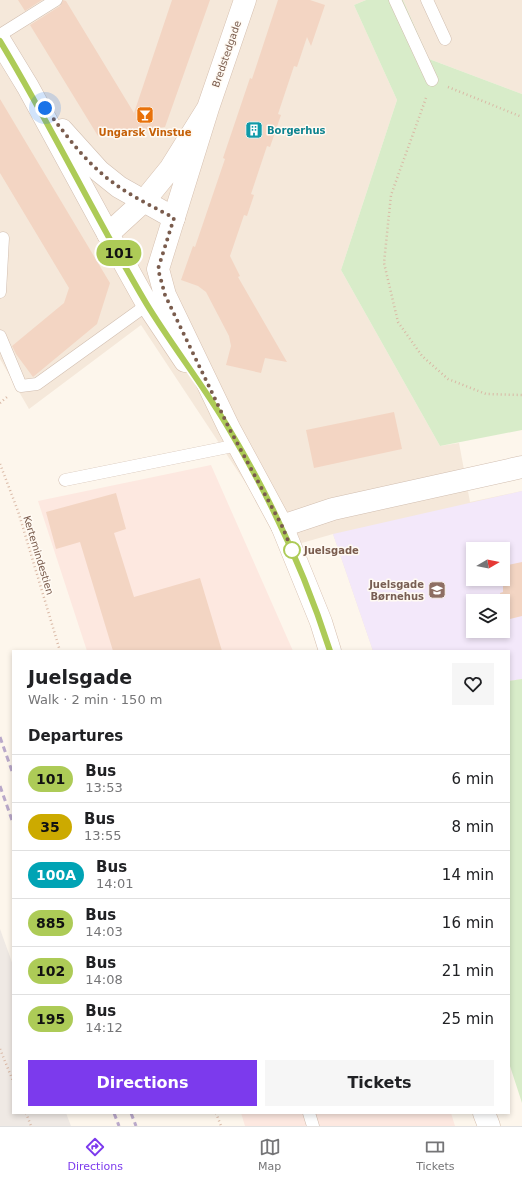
<!DOCTYPE html>
<html lang="en">
<head>
<meta charset="utf-8">
<style>
	body { margin:0; font-family:"DejaVu Sans",sans-serif; background:#f6f6f6; color:#202124; height:100vh; display:flex; flex-direction:column; font-size:15px; white-space:nowrap }
	* { box-sizing:border-box; margin:0 }
	p { font-size:13px; color:#757577 }
	.icon { flex:none; width:22px; height:22px; fill:none; stroke:currentColor; stroke-width:2; stroke-linecap:round; stroke-linejoin:round }
	.map { position:relative; flex:1; overflow:hidden }
	.drawer { position:absolute; left:12px; top:650px; width:498px; height:464px; display:flex; flex-direction:column; background:#fff; border-radius:0px; box-shadow:0 2px 6px #0003 }
	.drawer>* { flex:none }
	.badge { padding:0 8px; border-radius:13px; font-size:14px; line-height:26px }
	.needle { width:26px; rotate:80deg }
	.buttons { position:absolute; left:466px; top:542px; display:grid; gap:8px }
	.buttons a { display:grid; place-items:center; width:44px; height:44px; border-radius:0px; background:#fff; box-shadow:0 2px 6px #0003; font-size:20px }
	.you { position:absolute; width:20px; height:20px; margin:-10px; border:3px solid #fff; border-radius:50%; background:#1a73e8; box-shadow:0 0 0 6px #1a73e833 }
	.map>.badge { position:absolute; translate:-50% -50%; box-shadow:0 0 0 2px #fff }
	h2 { padding:0 16px; font-size:15px; line-height:36px }
	.round { display:grid; place-items:center; flex:none; width:42px; height:42px; border-radius:0px; background:#f6f6f6 }
	.head { display:flex; align-items:center; justify-content:space-between; height:68px; padding:0 16px }
	h1 { font-size:19px; font-weight:700; line-height:30px }
	.primary-button { display:flex; gap:8px; margin-top:auto; padding:8px 16px }
	.primary-button a { flex:1; height:46px; border-radius:0px; background:#7c3aed; color:#fff; font-size:16px; font-weight:700; line-height:46px; text-align:center }
	.primary-button a+a { background:#f6f6f6; color:#202124 }
	ul { padding:0; list-style:none }
	li { display:flex; align-items:center; gap:12px; height:48px; padding:0 16px; border-top:1px solid #e0e0e0 }
	li div { flex:1 }
	li b { display:block; font-size:15px }
	li em { font-style:normal }
	li .badge { min-width:44px; font-weight:700; text-align:center }
	.tab-bar { display:flex; justify-content:space-around; align-items:center; height:56px; border-top:1px solid #e0e0e0; background:#fff; font-size:11px; color:#757577 }
	.tab-bar a { display:grid; justify-items:center; gap:2px }
	.tab-bar .on { color:#7c3aed }
	.map>svg:first-child { display:block }
	.residential { fill:#f5e8da; fill-rule:evenodd }
	.commercial { fill:#fde8e0 }
	.industrial { fill:#efe9e4 }
	.education { fill:#f3e8fa; fill-rule:evenodd }
	.green { fill:#d8ecc9 }
	.building { fill:#f3d5c3 }
	.lines { fill:none; stroke-linecap:round; stroke-linejoin:round }
	.service-casing { stroke:#d1beb0; stroke-width:13 }
	.minor-casing { stroke:#d1beb0; stroke-width:23 }
	.tertiary-casing { stroke:#d1beb0; stroke-width:23 }
	.secondary-casing { stroke:#d6c0b0; stroke-width:23 }
	.path { stroke:#d9b8a5; stroke-width:2.5; stroke-dasharray:1 3; stroke-linecap:butt }
	.service { stroke:#fff; stroke-width:12 }
	.minor { stroke:#fff; stroke-width:22 }
	.tertiary { stroke:#fff; stroke-width:22 }
	.secondary { stroke:#fff; stroke-width:22 }
	.rail { stroke:#b9a8c9; stroke-width:3; stroke-dasharray:6 4; stroke-linecap:butt }
	.line-casing { stroke:#fff; stroke-width:9 }
	.line { stroke:#adcb57; stroke-width:6 }
	.walk { stroke:#7a5c4d; stroke-width:4; stroke-dasharray:0 7.2 }
	.stop-dot { fill:#fff; stroke:#adcb57; stroke-width:2 }
	.labels { text-anchor:middle; stroke-width:3; stroke-linejoin:round; paint-order:stroke }
	.street-label { font-size:10px; fill:#7a5c4d; stroke:#fffaf3 }
	.culture-label { font-size:10px; font-weight:bold; fill:#0d838f; stroke:#fffaf3; text-anchor:start }
	.food-label { font-size:10px; font-weight:bold; fill:#c56008; stroke:#fffaf3 }
	.stop-label { font-size:10px; font-weight:bold; fill:#7a5c4d; stroke:#fffaf3; text-anchor:start }
	.education-label { font-size:10px; font-weight:bold; fill:#785e54; stroke:#fffaf3; text-anchor:end }
</style>
</head>
<body>
<div class="map">
<svg width="522" height="1126" viewBox="0 0 522 1126">
	<rect width="100%" height="100%" fill="#fdf6ec"/>
	<!-- residential -->
	<path class="residential" d="M0 0H366L354 5 397 100 341 270 440 446 459 443 470 502 522 491V679L509 681V651H373L333 534 288 547 141 325 29 409 0 359ZM473 549H503V579H473ZM473 601H503V631H473Z
		M403 0H522V94L429 59Z"/>
	<!-- commercial -->
	<path class="commercial" d="M211 465 293 651H87L38 501Z
		M241 1113H451L455 1126H245Z"/>
	<!-- industrial -->
	<path class="industrial" d="M0 929 13 965V1113H66L71 1126H0Z"/>
	<!-- education -->
	<path class="education" d="M522 491V679L509 681V651H373L333 534ZM473 549H503V579H473ZM473 601H503V631H473Z"/>
	<!-- green -->
	<path class="green" d="M366 0H403L429 59 522 94V430L440 446 341 270 397 100 354 5Z
		M522 679V1103L509 1063V681Z"/>
	<!-- building -->
	<path class="building" d="M18 0H42L25 11Z
		M63 0 66 1 134 113 172 0H210L165 127 98 136 30 25 60 6Z
		M278 0H310L325 5 311 46 307 37 297 67 294 66 278 114 281 115 270 147 267 146 251 194 254 195 247 216 244 215 230 256 240 276 238 277 287 362 265 358 261 373 226 365 231 346 229 336 206 292 198 286 181 280 193 246 195 247 225 159 223 158 250 78 252 79Z
		M0 99 110 283 97 324 33 377 16 354 12 346 64 303 69 288 0 173Z
		M394 412 402 449 314 468 306 430Z
		M116 493 126 529 114 533 134 597 200 578 222 651H113L80 542 56 549 46 512Z
		M522 562V616L506 620 503 601H501L500 593 503 592V566Z"/>
	<g class="lines">
		<defs>
			<path id="service" d="M395 0 432 80
				M427 0 445 39
				M0 35 56 0
				M0 292 3 238
				M0 336 21 386 37 384 151 302
				M65 480 238 445
				M309 1113 313 1126"/>
			<path id="minor" d="M282 526 333 509 522 467"/>
			<path id="tertiary" d="M0 41 28 87 108 234
				M62 130 99 171 119 187 174 218"/>
			<path id="secondary" d="M158 269 165 295 229 428 282 526 321 622 330 651
				M158 269 208 108 245 0
				M185 361 147 304 108 234 144 201 170 169 208 108
				M484 1113 489 1126"/>
		</defs>
		<!-- service casing -->
		<use href="#service" class="service-casing"/>
		<!-- minor casing -->
		<use href="#minor" class="minor-casing"/>
		<!-- tertiary casing -->
		<use href="#tertiary" class="tertiary-casing"/>
		<!-- secondary casing -->
		<use href="#secondary" class="secondary-casing"/>
		<!-- path -->
		<path class="path" d="M448 87 522 117
			M426 98 391 195 384 263 398 322 422 356 448 379 486 394 522 395
			M0 403 7 397
			M0 464 18 511 60 651
			M0 1049 13 1081
			M26 1113 31 1126
			M216 1113 221 1126"/>
		<!-- service -->
		<use href="#service" class="service"/>
		<!-- minor -->
		<use href="#minor" class="minor"/>
		<!-- tertiary -->
		<use href="#tertiary" class="tertiary"/>
		<!-- secondary -->
		<use href="#secondary" class="secondary"/>
		<!-- rail -->
		<path class="rail" d="M0 737 13 774
			M0 786 13 823
			M114 1113 119 1126
			M131 1113 136 1126"/>
	</g>
	<g class="lines">
		<defs>
			<path id="line" d="M0 41C52 127 95 217 146 303 172 346 204 386 229 429 271 499 305 573 330 651"/>
		</defs>
		<!-- line casing -->
		<use href="#line" class="line-casing"/>
		<!-- line -->
		<use href="#line" class="line"/>
		<!-- walk -->
		<path class="walk" d="M45 108C62 129 78 153 99 171 120 191 148 204 174 218L158 269 165 295 229 428 282 526 294 555 292 550"/>
	</g>
	<!-- icons -->
	<defs>
		<symbol id="bar-square" viewBox="-11 -11 22 22"><rect x="-9" y="-9" width="18" height="18" rx="4" fill="#e8710a" stroke="#fffaf3"/><path d="M-6-5H6L.8 .8V4.5H3.5V6h-7V4.5H-.8V.8Z" fill="#fff"/></symbol>
		<symbol id="building-square" viewBox="-11 -11 22 22"><rect x="-9" y="-9" width="18" height="18" rx="4" fill="#0f9aa8" stroke="#fffaf3"/><path d="M-4-6H4V6H1V3H-1V6H-4ZM-2.5-4.3h1.7v1.8h-1.7ZM.8-4.3h1.7v1.8H.8ZM-2.5-1h1.7V.8h-1.7ZM.8-1h1.7V.8H.8Z" fill="#fff"/></symbol>
		<symbol id="school-square" viewBox="-11 -11 22 22"><rect x="-9" y="-9" width="18" height="18" rx="4" fill="#8d6e63" stroke="#fffaf3"/><path d="M0-5L7-2L0 1L-7-2ZM-4 1L0 2.5L4 1V4Q0 6-4 4Z" fill="#fff"/></symbol>
	</defs>
	<g fill-rule="evenodd">
		<use href="#bar-square" x="135" y="105" width="20" height="20"/>
		<use href="#building-square" x="244" y="120" width="20" height="20"/>
		<use href="#school-square" x="427" y="580" width="20" height="20"/>
	</g>
	<!-- markers -->
	<circle class="stop-dot" cx="292" cy="550" r="8"/>
	<g class="labels">
		<!-- street labels -->
		<g class="street-label">
			<text transform="translate(226 54) rotate(-71)" y="4">Bredstedgade</text>
			<text transform="translate(39 555) rotate(73)" y="4">Kertemindestien</text>
		</g>
		<!-- culture labels -->
		<g class="culture-label">
			<text x="267" y="134">Borgerhus</text>
		</g>
		<!-- food labels -->
		<g class="food-label">
			<text x="145" y="136">Ungarsk Vinstue</text>
		</g>
		<!-- stop labels -->
		<g class="stop-label">
			<text x="304" y="554">Juelsgade</text>
		</g>
		<!-- education labels -->
		<g class="education-label">
			<text x="424" y="588">Juelsgade<tspan x="424" dy="12">Børnehus</tspan></text>
		</g>
	</g>
</svg>
<div class="buttons">
<a><svg class="needle" viewBox="-14 -14 28 28"><path d="M0-13l5 13h-10z" fill="#e53935"/><path d="M0 13l5-13h-10z" fill="#757577"/></svg></a>
<a><svg class="icon" aria-label="layers" viewBox="0 0 24 24"><path d="M12 4l9 5-9 5-9-5zM3 14l9 5 9-5"/></svg></a>
</div>
<div class="you" style="left:45px;top:108px"></div>
<b class="badge" style="left:119px;top:253px;background:#adcb57;color:#111">101</b>
<section class="drawer">
<div class="head"><div><h1>Juelsgade</h1><p>Walk · 2 min · 150 m</p></div><a class="round"><svg class="icon" aria-label="heart" viewBox="0 0 24 24"><path d="M12 20l-8-8c-3-5 5-10 8-4 3-6 11-1 8 4z"/></svg></a></div>
<h2>Departures</h2>
<ul>
<li><span class="badge" style="background:#adcb57;color:#111">101</span><div><b>Bus</b><p>13:53</p></div><em>6 min</em></li>
<li><span class="badge" style="background:#ca0;color:#111">35</span><div><b>Bus</b><p>13:55</p></div><em>8 min</em></li>
<li><span class="badge" style="background:#00a3b4;color:#fff">100A</span><div><b>Bus</b><p>14:01</p></div><em>14 min</em></li>
<li><span class="badge" style="background:#adcb57;color:#111">885</span><div><b>Bus</b><p>14:03</p></div><em>16 min</em></li>
<li><span class="badge" style="background:#adcb57;color:#111">102</span><div><b>Bus</b><p>14:08</p></div><em>21 min</em></li>
<li><span class="badge" style="background:#adcb57;color:#111">195</span><div><b>Bus</b><p>14:12</p></div><em>25 min</em></li>
</ul>
<div class="primary-button"><a>Directions</a><a>Tickets</a></div>
</section>
</div>
<nav class="tab-bar">
<a class="on"><svg class="icon" aria-label="directions" viewBox="0 0 24 24"><path d="M12 3l9 9-9 9-9-9zM9 14v-3h6M13 9l2 2-2 2"/></svg>Directions</a>
<a><svg class="icon" aria-label="map" viewBox="0 0 24 24"><path d="M3 6l6-2 6 2 6-2v14l-6 2-6-2-6 2zM9 4v14M15 6v14"/></svg>Map</a>
<a><svg class="icon" aria-label="tickets" viewBox="0 0 24 24"><path d="M3 7h18v10H3zM15 7v10"/></svg>Tickets</a>
</nav>
</body>
</html>
